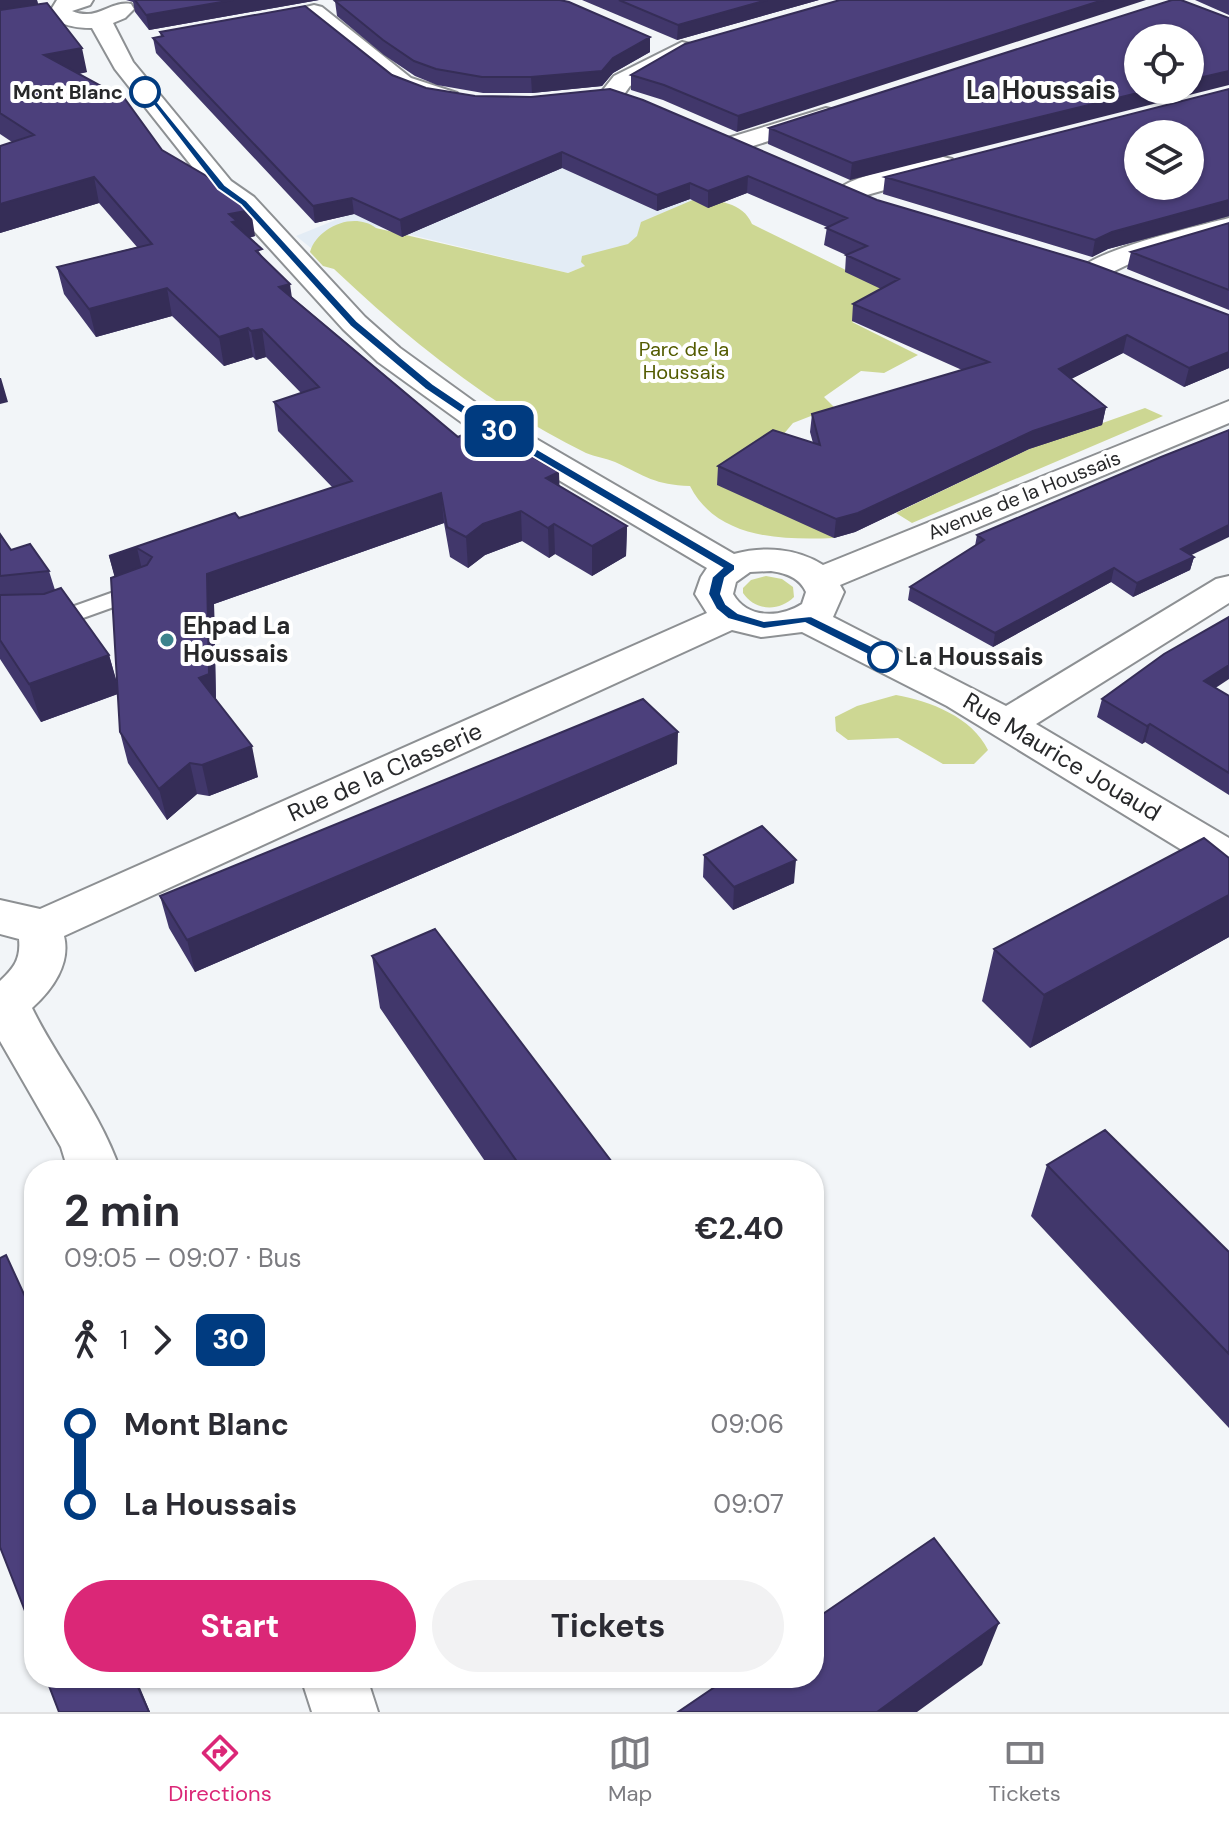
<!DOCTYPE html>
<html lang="en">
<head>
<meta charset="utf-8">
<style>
	body { margin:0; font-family:"DM Sans",sans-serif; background:#f2f2f3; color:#2b2b33; height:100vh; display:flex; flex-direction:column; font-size:30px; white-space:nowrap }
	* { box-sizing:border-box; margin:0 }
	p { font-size:26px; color:#7c7c81 }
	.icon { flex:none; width:44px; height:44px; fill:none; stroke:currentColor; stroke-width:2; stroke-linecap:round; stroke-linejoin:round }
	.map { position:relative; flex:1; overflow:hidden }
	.details { position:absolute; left:24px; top:1160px; width:800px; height:528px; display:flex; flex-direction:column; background:#fff; border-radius:32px; box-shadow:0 2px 6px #0004 }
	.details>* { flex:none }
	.badge { padding:0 16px; border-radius:12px; font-size:28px; line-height:52px }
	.controls { position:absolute; left:1124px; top:24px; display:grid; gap:16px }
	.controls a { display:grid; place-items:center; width:80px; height:80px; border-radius:50%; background:#fff; box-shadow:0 2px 6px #0004; font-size:40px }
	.map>.badge { position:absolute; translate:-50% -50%; box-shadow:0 0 0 4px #fff }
	.legs { display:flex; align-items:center; gap:12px; height:88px; padding:0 40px; font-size:26px }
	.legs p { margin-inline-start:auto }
	.summary { display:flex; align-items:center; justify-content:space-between; height:136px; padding:0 40px }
	h1 { font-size:44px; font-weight:700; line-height:60px }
	.primary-button { display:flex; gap:16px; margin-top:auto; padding:16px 40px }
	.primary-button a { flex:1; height:92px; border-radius:48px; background:#db2777; color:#fff; font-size:32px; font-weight:700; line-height:92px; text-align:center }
	.primary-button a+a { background:#f2f2f3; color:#2b2b33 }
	ul { padding:0 40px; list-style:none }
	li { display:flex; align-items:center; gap:28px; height:80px; font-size:30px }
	li i { display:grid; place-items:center; width:12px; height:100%; margin:0 10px; background:currentColor }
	li i::after { content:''; width:20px; height:20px; margin:-10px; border:6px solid; border-radius:50%; background:#fff }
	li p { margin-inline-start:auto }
	li:first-child i { background:linear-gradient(#0000 50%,currentColor 0) }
	li:last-child i { background:linear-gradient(currentColor 50%,#0000 0) }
	.dock { display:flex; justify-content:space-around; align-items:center; height:112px; border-top:2px solid #e1e1e2; background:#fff; font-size:22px; color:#7c7c81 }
	.dock a { display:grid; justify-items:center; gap:4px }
	.dock .active { color:#db2777 }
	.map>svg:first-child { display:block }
	.built { fill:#e3ecf5 }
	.green { fill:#cdd793 }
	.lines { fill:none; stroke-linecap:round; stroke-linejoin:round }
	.service-casing { stroke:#8d9093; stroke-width:4 }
	.minor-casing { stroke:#8d9093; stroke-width:4 }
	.service { fill:#fff; fill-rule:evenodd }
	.minor { fill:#fff; fill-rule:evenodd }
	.wall { fill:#41376b }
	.shaded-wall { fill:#352d57 }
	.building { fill:#4c407c; stroke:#352d57; stroke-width:2; fill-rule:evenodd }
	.line-1 { fill:#003b80; stroke:#fff; stroke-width:2 }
	.stop-1-dot { fill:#fff; stroke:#003b80; stroke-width:4 }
	.poi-dot { fill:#3c838c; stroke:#fff; stroke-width:3 }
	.labels { text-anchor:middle; stroke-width:8; stroke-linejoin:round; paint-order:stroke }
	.far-stop-label { font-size:20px; font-weight:bold; fill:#27282a; stroke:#fff; text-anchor:end }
	.far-park-label { font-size:20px; fill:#535b00; stroke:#fff }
	.far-street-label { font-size:20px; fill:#27282a; stroke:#fff }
	.poi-label { font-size:24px; font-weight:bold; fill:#27282a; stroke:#fff; text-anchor:start }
	.stop-label { font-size:24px; font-weight:bold; fill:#27282a; stroke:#fff; text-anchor:start }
	.street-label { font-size:24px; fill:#27282a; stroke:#fff }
	.far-district-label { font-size:26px; font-weight:bold; fill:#27282a; stroke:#fff }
</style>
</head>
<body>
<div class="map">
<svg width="1229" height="1712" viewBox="0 0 1229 1712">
	<rect width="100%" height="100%" fill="#f2f5f8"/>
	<!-- built -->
	<path class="built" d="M550 133 700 204 629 248 568 273 379 227 311 248 296 236Z"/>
	<!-- green -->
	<path class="green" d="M695 199C717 200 743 202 752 224L907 300 852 322 918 355 884 373 861 371 824 397 834 407 793 423 771 449 834 538C781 540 717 539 690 486 655 485 645 476 615 462 606 458 595 457 586 453 492 407 409 340 334 269L323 266 310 252C317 228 353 211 376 228L568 273 585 266 581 262 582 256 628 244 637 236 641 222Z
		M1145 408 1163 416 912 523 896 513 1029 449Z
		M766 576 782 579 793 587 794 597C779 612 755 611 743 593V588L751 580Z
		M896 695C930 701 972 717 988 750L974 764H943L898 738 848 740 836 731 835 717 857 706Z"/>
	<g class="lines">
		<defs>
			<path id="service" d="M142 582 153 589 150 594 55 628 0 631V617L52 614Z"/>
			<path id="minor" d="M57 0H93L90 5 72 11C98 22 110 0 131 4L134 9 125 18 113 23 133 62 231 181 254 197 365 317 400 348 483 408 734 554C764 546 797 548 823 565L1229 401V423L840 585 844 592 833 617 1006 706 1216 579 1229 576V603L1036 724 1229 838V874L1213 869 947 706 802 632 761 637 732 630 64 936C71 964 52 990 32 1008 59 1063 100 1111 120 1170H68L61 1147 0 1041V981C14 968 21 959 19 939L0 934V900L40 909 707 613 695 594 701 577 707 568 461 422 378 362 343 329 234 209 213 193 115 69 92 28C77 28 59 26 49 13ZM771 571C786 573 800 578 806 592L802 604C780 618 747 619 733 594L736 582 750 572Z
				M314 5 322 7 411 78 457 93 460 98 457 103 448 105 395 88 306 17 303 12 306 7Z
				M682 42 690 44 693 49 690 54 630 86 620 100H602L599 95 614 76Z
				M826 108 835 110 838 115 835 120 737 151 728 148 724 143 728 138Z
				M943 157 952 159 956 165 952 171 849 200 840 198 836 192C848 175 920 163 943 157Z
				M1229 218V235L1129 264 1104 276 1094 279 1084 276 1080 270C1094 250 1201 225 1229 218Z
				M301 1678H367L378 1712H312Z"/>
		</defs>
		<!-- service casing -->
		<use href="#service" class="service-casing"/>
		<!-- minor casing -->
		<use href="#minor" class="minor-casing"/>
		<!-- service -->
		<use href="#service" class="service"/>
		<!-- minor -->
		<use href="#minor" class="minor"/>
	</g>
	<!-- wall -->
	<path class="wall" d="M0 0H37L38 4 87 72 79 74 255 236 249 238 292 297 458 437 559 472V486L627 526 626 556 592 576 555 554 549 558 522 541 485 555 468 568 450 557 444 523 214 604 216 699 258 777 209 796 197 794 167 820 128 763 120 732 118 694 41 722 0 659V534L11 550 49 571 55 590 109 655 117 684 115 577 109 556 239 518 333 488 278 431 274 402 301 393 266 357 256 360 253 357 224 366 172 316 96 337 64 294 57 267 137 247 99 203 0 233V146L12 142 0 134Z
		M126 0H319L149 30 135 12 133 2Z
		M582 0H819L677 40Z
		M840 0 737 132 663 100 631 90V75Z
		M1195 0H1229V15Z
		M335 1 650 37V52L613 73 602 86 532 93H483L437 85 415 76 384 55 337 16Z
		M1229 18 850 180 768 144 769 128Z
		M160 32 392 75 426 88 877 200 1229 315V368L1184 387 1123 353 1071 379 1106 407 1102 425 1029 449 855 532 834 538 717 485 718 466 813 443 810 432 812 414 962 370 852 321 853 304 881 289 845 272 846 255 824 245 827 227 747 193 708 208 690 199 657 211 562 168 402 237 354 214 315 223 156 53 153 38 161 37Z
		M1229 89V216L1108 249 1092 257 883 194 885 177Z
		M1229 223V310L1127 269 1131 252Z
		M977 535 1191 555 1194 557 1190 570 1133 597 1111 582 993 647 908 600 910 587 975 546Z
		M1216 688 1229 696V795L1145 742 1142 744 1097 717 1102 699Z
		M677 764 195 972 169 928 160 896Z
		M704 855 794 883 733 910 703 877Z
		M1229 858V937L1030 1048 982 1001 994 949Z
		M372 956 618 1170H491L380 1008Z
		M1047 1165 1229 1252V1428L1031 1216Z"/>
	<!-- shaded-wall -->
	<path class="shaded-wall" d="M0 0H37L39 9 0 17Z
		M233 0H319L149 30 146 15Z
		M767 0H819L677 40 678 25Z
		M1103 0H1146L737 132 738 116Z
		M650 37V52L613 73 602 86 532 93 531 77 613 58Z
		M82 48 87 72 50 79 44 55Z
		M1229 71V85L850 180 852 163 1150 90H1190V80Z
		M562 152V168L402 237 400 220Z
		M748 176 747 193 708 208V191Z
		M94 177 99 203 0 233V204Z
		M690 183V199L657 211V195Z
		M352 198 354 214 315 223 313 206Z
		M1229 200V216L1108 249 1092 257 1095 240 1112 232Z
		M251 210 255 236 240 240 229 214Z
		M290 284 294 312 279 287Z
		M167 288 172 316 96 337 89 309Z
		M248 328 253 357 224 366 219 337Z
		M262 329 266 357 256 360 251 331Z
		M1127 335 1123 353 1055 387 1059 369Z
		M1229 352V368L1184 387 1189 368Z
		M0 378H1L8 402 0 404Z
		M1106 407 1102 425 1029 449 855 532 834 538 836 519 1033 431Z
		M559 472 560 502 546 478Z
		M441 493 444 523 214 604 216 705 199 678 207 574Z
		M521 511 522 541 485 555 468 568 466 537 483 524Z
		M554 524 555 554 549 558 548 528Z
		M1229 525V537L1177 562 1181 549Z
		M627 526 626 556 592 576V546Z
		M137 548 144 578 117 586 109 556Z
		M1194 557 1190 570 1133 597 1137 583Z
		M1114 568 1111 582 993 647 995 633Z
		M109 655 120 693 41 722 29 684Z
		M1229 665V679L1199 699 1204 681Z
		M1150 724 1145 742 1142 744 1147 726Z
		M678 732 677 764 195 972 187 940Z
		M252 746 258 777 209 796 202 765Z
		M190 763 197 794 167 820 159 789Z
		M796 860 794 883 733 910 734 887Z
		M1229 895V937L1030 1048 1044 995Z
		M999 1623 982 1665 917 1712H877Z
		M134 1678H136L150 1712H149Z"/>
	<!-- building -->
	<path class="building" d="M135 0H233L146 15Z
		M342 0H560L569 2 650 37 613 58 602 71 531 77H482L436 69 414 61 383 40 335 1Z
		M619 0H767L678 25Z
		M840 0H1103L738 116 664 85 631 75 685 44Z
		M1172 0H1181L1229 18V71L1190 80V38H1138V90H1150L852 163 769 128Z
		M47 3 82 48 44 55 125 99 162 150 234 192 251 210 229 214 237 221 232 222 262 249 256 251 290 284 279 287 458 437 480 427 559 472 546 478 627 526 592 546 554 524 548 528 521 511 483 524 466 537 447 527 441 493 207 574 209 674 199 678 252 746 202 765 190 763 159 789 120 732 111 578 147 565 152 557 137 548 109 556 235 513 239 518 352 481 274 402 319 387 262 329 251 331 248 328 219 337 167 288 89 309 57 267 152 244 94 177 0 204V146L34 135 0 113V10Z
		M305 6 392 75 426 88 475 96 531 97 610 89 643 100 877 200 1087 262 1229 315V352L1189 368 1127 335 1059 369 1106 407 1033 431 858 513 836 519 718 466 773 430 820 445 812 414 989 362 853 304 899 279 846 255 867 246 826 228 847 218 748 176 708 191 690 183 657 195 562 152 400 220 352 198 313 206 153 38 163 36 160 32Z
		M1229 89V200L1112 232 1095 240 885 177ZM1138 134H1190V186H1138Z
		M1229 223V290L1131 252Z
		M1229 430V525L1181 549 1194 557 1137 583 1114 568 995 633 910 587 984 540 977 535 1161 457Z
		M0 534 11 550 30 544 49 571 0 576Z
		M61 588 109 655 29 684 0 640V595L44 594Z
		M1229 617V665L1204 681 1229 696V773L1150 724 1147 726 1102 699 1164 654Z
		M643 699 678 732 187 940 160 896Z
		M762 826 796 860 734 887 704 855Z
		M1204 838 1229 858V895L1044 995 994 949Z
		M435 929 618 1170H523L372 956Z
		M1105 1130 1229 1252V1354L1047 1165Z
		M6 1255 34 1316V1634L0 1547V1258Z
		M934 1538 999 1623 877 1712H678L728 1678H814V1620Z
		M46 1678H134L149 1712H59Z"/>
	<!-- line-1 -->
	<path class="line-1" d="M142 90H148L225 185 247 201 357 321 433 384 476 413 735 565V570L725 578 721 594 726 604 738 613 764 621 811 616 888 654V660H878L805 623 764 629 728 619 716 609 708 594 712 577 722 568 468 418 425 389 350 326 241 205 218 189Z"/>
	<!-- markers -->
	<g class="stop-1-dot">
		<circle cx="145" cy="92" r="14"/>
		<circle cx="883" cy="657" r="14"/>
	</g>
	<circle class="poi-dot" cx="167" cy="640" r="8"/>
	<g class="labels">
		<!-- far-stop labels -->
		<g class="far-stop-label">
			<text x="123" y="99">Mont Blanc</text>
		</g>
		<!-- far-park labels -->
		<g class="far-park-label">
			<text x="684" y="356">Parc de la<tspan x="684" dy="23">Houssais</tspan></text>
		</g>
		<!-- far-street labels -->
		<g class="far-street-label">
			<text transform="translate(1024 495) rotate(-22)" y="7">Avenue de la Houssais</text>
		</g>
		<!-- poi labels -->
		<g class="poi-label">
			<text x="183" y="634">Ehpad La<tspan x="183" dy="28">Houssais</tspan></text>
		</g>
		<!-- stop labels -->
		<g class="stop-label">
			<text x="905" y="665">La Houssais</text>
		</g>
		<!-- street labels -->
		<g class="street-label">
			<text transform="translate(1062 757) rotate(31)" y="8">Rue Maurice Jouaud</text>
			<text transform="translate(385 772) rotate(-24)" y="8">Rue de la Classerie</text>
		</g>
		<!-- far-district labels -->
		<g class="far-district-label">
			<text x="1041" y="99">La Houssais</text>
		</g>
	</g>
</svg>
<div class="controls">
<a><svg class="icon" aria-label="locate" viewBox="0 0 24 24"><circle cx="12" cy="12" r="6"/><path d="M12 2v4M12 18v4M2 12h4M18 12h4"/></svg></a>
<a><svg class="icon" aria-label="layers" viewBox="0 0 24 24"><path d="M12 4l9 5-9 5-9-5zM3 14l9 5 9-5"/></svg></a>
</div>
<b class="badge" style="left:499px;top:431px;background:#003b80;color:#fff">30</b>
<section class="details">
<div class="summary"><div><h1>2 min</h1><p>09:05 – 09:07 · Bus</p></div><b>€2.40</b></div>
<div class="legs"><svg class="icon" aria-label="walk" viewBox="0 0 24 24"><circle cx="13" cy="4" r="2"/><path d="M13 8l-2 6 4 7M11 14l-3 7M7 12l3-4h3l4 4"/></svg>1<svg class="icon" aria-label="forward" viewBox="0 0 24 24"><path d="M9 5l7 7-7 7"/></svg><b class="badge" style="background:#003b80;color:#fff">30</b></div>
<ul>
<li><i style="color:#003b80"></i><b>Mont Blanc</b><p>09:06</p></li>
<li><i style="color:#003b80"></i><b>La Houssais</b><p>09:07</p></li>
</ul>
<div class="primary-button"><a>Start</a><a>Tickets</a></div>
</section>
</div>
<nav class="dock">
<a class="active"><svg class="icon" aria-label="directions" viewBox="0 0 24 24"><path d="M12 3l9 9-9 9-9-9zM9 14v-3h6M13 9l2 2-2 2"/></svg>Directions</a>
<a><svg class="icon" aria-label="map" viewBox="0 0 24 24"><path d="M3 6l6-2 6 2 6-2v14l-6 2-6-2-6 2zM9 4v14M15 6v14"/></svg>Map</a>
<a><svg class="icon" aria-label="tickets" viewBox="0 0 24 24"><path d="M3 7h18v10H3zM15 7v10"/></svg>Tickets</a>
</nav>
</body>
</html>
